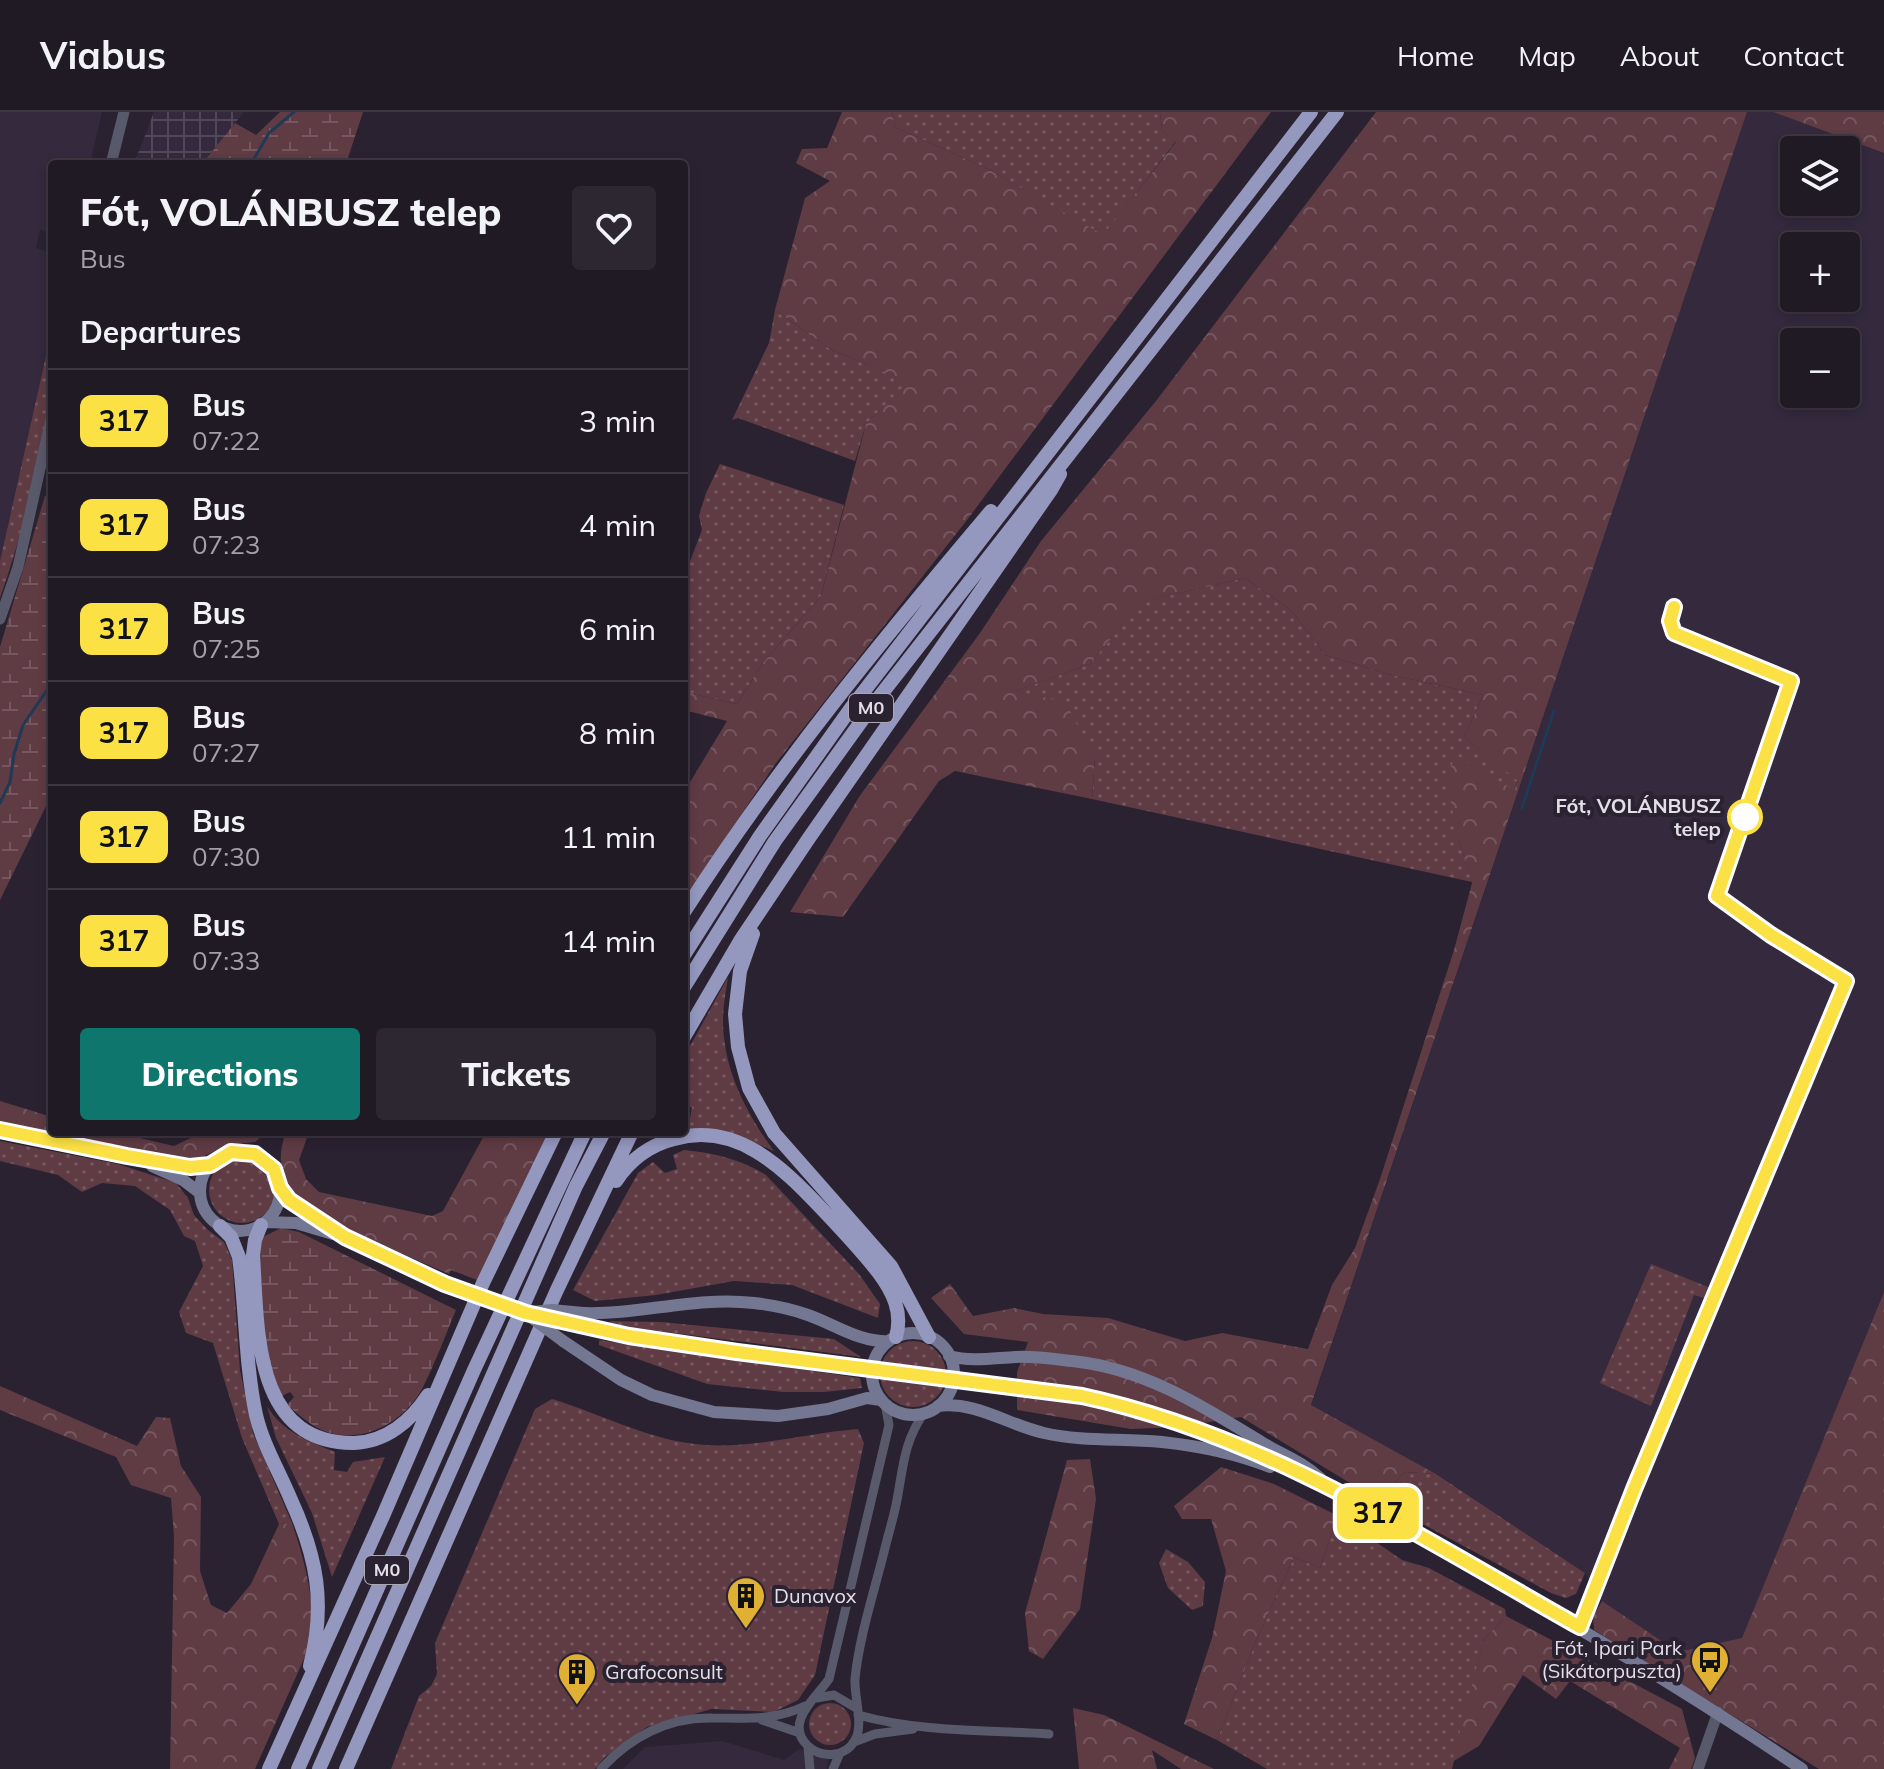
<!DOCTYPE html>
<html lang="en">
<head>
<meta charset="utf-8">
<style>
	body { margin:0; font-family:Mulish,sans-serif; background:#2d2732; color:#f1f3f6; height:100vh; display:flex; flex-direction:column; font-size:30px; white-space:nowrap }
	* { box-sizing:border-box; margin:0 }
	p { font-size:26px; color:#a2a1a7 }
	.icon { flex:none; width:44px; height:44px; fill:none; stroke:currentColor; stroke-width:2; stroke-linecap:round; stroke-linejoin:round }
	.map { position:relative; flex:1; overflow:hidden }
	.side { position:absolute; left:48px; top:48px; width:640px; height:976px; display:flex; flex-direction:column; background:#201a25; border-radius:8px; box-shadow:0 4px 12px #0003,0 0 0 2px #3d3842 }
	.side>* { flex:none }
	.badge { padding:0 16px; border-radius:12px; font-size:28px; line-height:52px }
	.fabs { position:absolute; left:1780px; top:24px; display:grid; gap:16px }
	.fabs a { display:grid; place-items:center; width:80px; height:80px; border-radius:8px; background:#201a25; box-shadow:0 4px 12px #0003,0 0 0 2px #3d3842; font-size:40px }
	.map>.badge { position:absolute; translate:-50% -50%; box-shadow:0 0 0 4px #fff }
	h2 { padding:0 32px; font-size:30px; line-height:72px }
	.round { display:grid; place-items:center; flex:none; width:84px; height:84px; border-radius:8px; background:#2d2732 }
	.overview { display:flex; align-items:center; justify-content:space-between; height:136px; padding:0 32px }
	h1 { font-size:38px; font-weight:800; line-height:60px }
	.action { display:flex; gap:16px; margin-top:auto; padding:16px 32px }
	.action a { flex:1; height:92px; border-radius:8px; background:#0f766e; color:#fff; font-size:32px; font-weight:800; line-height:92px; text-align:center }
	.action a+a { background:#2d2732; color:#f1f3f6 }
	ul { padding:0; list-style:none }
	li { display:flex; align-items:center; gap:24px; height:104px; padding:0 32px; border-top:2px solid #3d3842 }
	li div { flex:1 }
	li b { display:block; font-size:30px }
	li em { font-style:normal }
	li .badge { min-width:88px; font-weight:700; text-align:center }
	header { display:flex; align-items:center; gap:48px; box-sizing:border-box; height:112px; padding:0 40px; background:#201a25; border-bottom:2px solid #3d3842 }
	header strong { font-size:38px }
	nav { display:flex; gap:44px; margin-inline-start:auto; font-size:28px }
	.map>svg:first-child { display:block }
	.built { fill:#34293d; fill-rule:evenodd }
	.industrial { fill:url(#industrial-grid) }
	.grass { fill:url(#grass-dots) }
	.forest { fill:url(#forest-crowns) }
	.wetland { fill:url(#wetland-marsh) }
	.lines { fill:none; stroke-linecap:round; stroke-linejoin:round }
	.stream { stroke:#203957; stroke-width:3 }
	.minor { stroke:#585a6b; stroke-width:9 }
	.tertiary { stroke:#585a6b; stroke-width:11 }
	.secondary { stroke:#747792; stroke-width:12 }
	.trunk { stroke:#9497be; stroke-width:14 }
	.secondary-bridge { stroke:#747792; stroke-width:12 }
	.line-casing { stroke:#fff; stroke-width:18 }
	.line { stroke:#fbe143; stroke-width:12 }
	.stop-dot { fill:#fff; stroke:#fbe143; stroke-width:4 }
	.labels { text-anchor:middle; stroke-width:8; stroke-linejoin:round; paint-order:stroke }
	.shield { fill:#2a2231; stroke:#aca6b1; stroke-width:2 }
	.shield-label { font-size:18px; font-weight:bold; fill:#e3dee8 }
	.stop-label { font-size:20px; font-weight:bold; fill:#e3dee8; stroke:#2a2231; text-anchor:end }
	.poi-label { font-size:20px; fill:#e3dee8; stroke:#2a2231; text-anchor:start }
</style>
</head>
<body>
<header>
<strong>Viabus</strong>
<nav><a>Home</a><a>Map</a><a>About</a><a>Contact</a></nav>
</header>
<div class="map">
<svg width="1884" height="1657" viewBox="0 0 1884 1657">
	<defs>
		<pattern id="industrial-grid" width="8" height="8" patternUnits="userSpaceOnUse" patternTransform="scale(2)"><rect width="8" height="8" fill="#34293d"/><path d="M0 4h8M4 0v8" fill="none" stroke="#514859"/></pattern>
		<pattern id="grass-dots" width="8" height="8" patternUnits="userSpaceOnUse" patternTransform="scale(2)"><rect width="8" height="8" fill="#5f3b44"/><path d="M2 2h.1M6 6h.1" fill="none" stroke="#76575f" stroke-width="1.8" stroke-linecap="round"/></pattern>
		<pattern id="forest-crowns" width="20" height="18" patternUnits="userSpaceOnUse" patternTransform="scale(2)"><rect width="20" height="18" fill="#5f3b44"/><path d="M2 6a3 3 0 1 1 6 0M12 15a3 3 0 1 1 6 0" fill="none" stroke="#76575f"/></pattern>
		<pattern id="wetland-marsh" width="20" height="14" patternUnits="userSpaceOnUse" patternTransform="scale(2)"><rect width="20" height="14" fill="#5f3b44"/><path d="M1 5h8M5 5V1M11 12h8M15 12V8" fill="none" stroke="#76575f"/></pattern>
	</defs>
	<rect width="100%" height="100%" fill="#2a2231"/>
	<!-- built -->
	<path class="built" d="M0 0H102L90 52H52V121L40 118 36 136 52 141V217L0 449Z
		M1747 0H1773L1884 41V1180L1742 1527 1678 1540 1602 1489 1585 1461 1436 1362 1311 1294ZM1794 38H1846V90H1794ZM1794 134H1846V186H1794ZM1794 230H1846V282H1794Z
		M723 1629 784 1648 799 1637 829 1645 827 1657H623L645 1635Z"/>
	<!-- industrial -->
	<path class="industrial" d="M154 0H244L202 52H134Z"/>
	<!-- grass -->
	<path class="grass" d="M892 0H1160L1162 19 1176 29 1103 124 988 57 895 15Z
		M775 198 830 237 909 270 866 312 855 349 738 306 732 308 769 231Z
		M52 217C52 234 54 251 52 267 43 339 24 418 0 486V449Z
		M720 352 844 393 821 484 762 552 737 592 684 580V465L702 418 699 404 706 381Z
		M1245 466 1291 498 1325 543 1392 563 1483 583 1464 625 1518 668 1514 678 1458 727 1472 770 1092 687 1095 646 1015 579 1090 552 1140 490Z
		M728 865C726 879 723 894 723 908 723 957 746 1001 774 1039L737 1023 688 1018 692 995 684 994V945Z
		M0 1029 118 1052 176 1071 188 1086 194 1103 208 1118 224 1130 232 1148 240 1258 253 1321 292 1411 279 1412 242 1326 213 1231 186 1221 179 1200 203 1154 195 1129 184 1124 170 1098 135 1074 102 1071 82 1080 58 1063 0 1049Z
		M684 1038C714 1041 740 1047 766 1063L859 1162 880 1192 878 1206 792 1173 734 1169 656 1183 595 1189 573 1178 638 1061 653 1050 665 1061 677 1057 673 1043Z
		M209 1078a33 33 0 1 1 66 0a33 33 0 1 1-66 0Z
		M1651 1152 1713 1177 1710 1188 1694 1183 1651 1294 1600 1271Z
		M610 1209 661 1210 834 1227 861 1245 611 1213Z
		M599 1228 860 1266 862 1276 824 1280H783L707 1272 599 1233Z
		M880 1262a33 33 0 1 1 66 0a33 33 0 1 1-66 0Z
		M552 1287C604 1303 650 1329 705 1333 757 1336 807 1321 858 1317L864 1331 815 1563 798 1588 774 1600 712 1597 647 1615 605 1645 595 1657H391L419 1584 431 1574 437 1562 435 1531 535 1297Z
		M267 1294C281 1319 310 1330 335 1340L334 1358 347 1360 353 1350 385 1345 332 1465 312 1401 276 1326Z
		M1405 1360 1436 1362 1585 1461 1576 1482 1566 1486 1551 1481 1378 1388Z
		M1338 1404 1402 1448 1429 1456 1505 1497 1506 1504 1484 1527 1452 1657H1267L1217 1628 1256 1529 1294 1445 1320 1456Z
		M1166 1437 1188 1450 1205 1470 1203 1494 1192 1498 1168 1476 1159 1451Z
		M809 1612a21 21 0 1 1 42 0a21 21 0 1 1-42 0Z"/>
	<!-- forest -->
	<path class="forest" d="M842 0H892L895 15 988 57 1103 123 1176 30 1162 19 1160 0H1271L967 408 776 651 684 787V680L727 609 684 598V580L737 592 762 552 821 484 866 312 908 270 830 237 775 198 805 86 830 69 796 51 802 37 827 36Z
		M1376 0H1747L1311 1293 1436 1362 1405 1360 1378 1388 1241 1305 1178 1315 1131 1317 1017 1298V1260L1028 1230 964 1222 931 1186 950 1172 973 1204 1014 1196 1043 1202 1108 1206 1185 1229 1222 1221 1308 1237 1332 1173 1355 1136 1380 1067 1454 838 1472 771 1458 727 1446 665 1456 643 1514 678 1518 669 1464 625 1483 583 1392 563 1325 543 1291 498 1245 466 1141 490 1090 552 1016 579 1065 590 1095 646 1092 687 955 659 939 669 843 805 790 800 859 685 980 521 1041 429 1156 289Z
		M1773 0H1884V41Z
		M0 989 52 1005V1020H114L174 1034 203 1020H267L255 1030 227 1033 190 1051 0 1013Z
		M286 1020H309L299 1048 306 1067 319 1080 432 1104 443 1099 486 1020H550L477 1168 451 1158 449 1162C407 1144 365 1126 325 1104 315 1098 302 1093 294 1084 278 1067 278 1040 286 1020Z
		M1884 1180V1657H1819L1594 1518 1593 1505 1602 1489 1678 1540 1742 1526Z
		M0 1274 137 1334 156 1305 170 1306 181 1354 201 1385 200 1459 211 1493 227 1501 251 1472 279 1412 292 1411C305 1449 316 1492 311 1531L255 1657H170L174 1425 171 1386 131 1373 116 1345 0 1298Z
		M1090 1347 1096 1387 1080 1497 1043 1547 1029 1539 1025 1501 1067 1348Z
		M1221 1355 1274 1372 1338 1404 1320 1456 1294 1445 1256 1529 1217 1628 1184 1612 1212 1526 1226 1459 1211 1407H1182L1174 1394Z
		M1506 1504 1682 1597 1695 1646 1691 1657H1669L1680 1636 1570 1569 1556 1587 1523 1563 1479 1634 1452 1650 1484 1527Z
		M1073 1596 1104 1603 1214 1657H1181L1152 1638 1157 1657H1079Z"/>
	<!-- wetland -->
	<path class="wetland" d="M280 0H363L346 52H202L235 11 256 23Z
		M52 381V682L0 788V535L45 384Z
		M281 1116 299 1120 456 1198C445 1224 435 1252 422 1277 405 1308 369 1329 334 1322 316 1319 301 1304 287 1293L294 1285 290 1280 282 1284C259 1240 262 1184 258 1135L263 1125Z"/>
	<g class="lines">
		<!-- stream -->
		<path class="stream" d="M251 52 269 21 294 0
			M0 691 10 670 14 642 23 613 52 571
			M1522 696 1554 599"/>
		<!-- minor -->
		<path class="minor" d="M885 1292 889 1313 829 1567C817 1585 783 1611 808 1634 822 1647 846 1645 855 1628 864 1613 854 1585 855 1567 859 1525 875 1477 885 1436 889 1420 894 1404 897 1388 903 1356 904 1329 924 1301
			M1580 1515 1634 1377 1846 869
			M816 1586 834 1583 856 1596
			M858 1603C919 1620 986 1618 1049 1622
			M762 1608 800 1621
			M854 1630 875 1622 913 1617
			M808 1635 810 1657
			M601 1657C630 1625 668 1605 712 1606 745 1606 774 1609 805 1594
			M833 1657 840 1641"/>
		<!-- tertiary -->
		<path class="tertiary" d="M111 52 124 0
			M0 507 18 455 52 303
			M1698 1657 1718 1600"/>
		<!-- secondary -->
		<path class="secondary" d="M0 1017 173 1053 190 1055 210 1053
			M200 1079a40 40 0 1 1 80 0a40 40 0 1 1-80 0Z
			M152 1054 183 1068 200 1081
			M280 1076C310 1117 398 1151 445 1172
			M266 1110 296 1111 333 1122
			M583 1201C641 1203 695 1184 754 1191 772 1193 791 1197 808 1203 834 1212 860 1231 889 1229
			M574 1213 629 1224 833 1253
			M872 1262a41 41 0 1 1 82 0a41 41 0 1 1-82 0Z
			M563 1229 621 1268 652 1283 714 1300 778 1304 828 1297 867 1286 881 1288
			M949 1244C972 1250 993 1246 1016 1245 1034 1244 1054 1247 1072 1249 1143 1256 1203 1294 1263 1331 1283 1343 1303 1350 1320 1366
			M993 1273C1041 1279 1090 1284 1137 1297 1252 1329 1357 1389 1460 1448 1577 1514 1691 1582 1802 1657
			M938 1294C976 1289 1008 1313 1044 1321 1083 1330 1122 1326 1162 1330 1199 1334 1235 1341 1270 1355"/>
		<!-- trunk -->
		<path class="trunk" d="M684 800C775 658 882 528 991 399
			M753 822 740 859 735 902 738 935 749 976 774 1021 891 1154 929 1225
			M684 843 760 724 851 596 1311 0
			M684 875 775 729 876 589 1337 0
			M684 925 740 829 809 726 1051 378 1060 362
			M616 1069C630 1048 650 1033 674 1027 736 1009 782 1055 821 1096 841 1117 860 1137 878 1160 893 1180 903 1200 896 1225
			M261 1113 255 1128 253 1143C258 1215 252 1332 354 1331 386 1330 411 1309 428 1283
			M220 1114 231 1125 239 1145C246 1197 245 1251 256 1303 263 1333 279 1359 291 1388 317 1445 326 1492 310 1554
			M269 1657 383 1404 483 1171 556 1020
			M298 1657 474 1258 585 1020
			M319 1657 576 1074 604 1020
			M346 1657 556 1180 632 1020"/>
		<!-- secondary-bridge -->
		<path class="secondary-bridge" d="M445 1172 526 1201 574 1213
			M533 1200 552 1198 583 1201
			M528 1203 563 1229
			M833 1253 993 1273"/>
	</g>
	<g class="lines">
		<defs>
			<path id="line" d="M0 1018 127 1044 190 1055 210 1053 231 1040 255 1042 274 1057 280 1076 289 1088 345 1125 445 1172 526 1201 629 1224 737 1240 1082 1284C1264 1323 1420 1425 1580 1515L1634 1377 1846 869 1771 823 1717 784 1791 569 1674 521 1670 509 1674 495"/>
		</defs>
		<!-- line casing -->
		<use href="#line" class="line-casing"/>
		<!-- line -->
		<use href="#line" class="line"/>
	</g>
	<!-- icons -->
	<defs>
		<symbol id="building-pin" viewBox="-11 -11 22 30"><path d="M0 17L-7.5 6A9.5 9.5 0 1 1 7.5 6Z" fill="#e0b034" stroke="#2a2231"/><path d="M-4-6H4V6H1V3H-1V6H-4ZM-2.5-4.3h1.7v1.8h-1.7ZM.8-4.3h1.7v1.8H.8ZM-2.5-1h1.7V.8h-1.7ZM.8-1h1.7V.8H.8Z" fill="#111"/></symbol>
		<symbol id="bus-pin" viewBox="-11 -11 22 30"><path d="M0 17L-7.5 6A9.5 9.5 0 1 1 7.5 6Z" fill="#e0b034" stroke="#2a2231"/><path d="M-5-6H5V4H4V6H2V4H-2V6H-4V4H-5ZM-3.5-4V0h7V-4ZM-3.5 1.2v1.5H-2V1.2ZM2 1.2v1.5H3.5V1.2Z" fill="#111"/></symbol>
	</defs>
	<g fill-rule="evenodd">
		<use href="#building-pin" x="724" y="1462" width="44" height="60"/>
		<use href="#bus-pin" x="1688" y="1526" width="44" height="60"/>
		<use href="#building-pin" x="555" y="1538" width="44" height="60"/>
	</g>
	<!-- markers -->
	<circle class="stop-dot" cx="1745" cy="705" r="16"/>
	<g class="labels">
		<!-- shield labels -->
		<g class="shield">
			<rect x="849" y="582" width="44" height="28" rx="6"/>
			<rect x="365" y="1444" width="44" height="28" rx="6"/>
		</g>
		<g class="shield-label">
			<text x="871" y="602">M0</text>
			<text x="387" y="1464">M0</text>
		</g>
		<!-- stop labels -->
		<g class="stop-label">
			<text x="1721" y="701">Fót, VOLÁNBUSZ<tspan x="1721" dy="23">telep</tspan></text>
		</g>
		<!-- poi labels -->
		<g class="poi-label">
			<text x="774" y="1491">Dunavox</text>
			<text x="1682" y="1543" text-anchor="end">Fót, Ipari Park<tspan x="1682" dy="23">(Sikátorpuszta)</tspan></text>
			<text x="605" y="1567">Grafoconsult</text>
		</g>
	</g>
</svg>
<div class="fabs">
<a><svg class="icon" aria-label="layers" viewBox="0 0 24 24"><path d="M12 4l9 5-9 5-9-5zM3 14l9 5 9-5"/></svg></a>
<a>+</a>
<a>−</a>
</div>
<b class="badge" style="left:1378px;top:1401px;background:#fbe143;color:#111">317</b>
<section class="side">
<div class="overview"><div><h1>Fót, VOLÁNBUSZ telep</h1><p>Bus</p></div><a class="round"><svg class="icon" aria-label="heart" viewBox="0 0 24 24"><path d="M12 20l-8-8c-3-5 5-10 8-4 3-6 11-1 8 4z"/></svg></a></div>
<h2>Departures</h2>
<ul>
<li><span class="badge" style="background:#fbe143;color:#111">317</span><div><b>Bus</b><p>07:22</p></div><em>3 min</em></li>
<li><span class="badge" style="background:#fbe143;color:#111">317</span><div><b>Bus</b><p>07:23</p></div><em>4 min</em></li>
<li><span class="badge" style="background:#fbe143;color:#111">317</span><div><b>Bus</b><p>07:25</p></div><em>6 min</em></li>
<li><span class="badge" style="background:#fbe143;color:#111">317</span><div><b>Bus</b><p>07:27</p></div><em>8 min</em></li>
<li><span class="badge" style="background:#fbe143;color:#111">317</span><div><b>Bus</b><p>07:30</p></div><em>11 min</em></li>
<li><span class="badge" style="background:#fbe143;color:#111">317</span><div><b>Bus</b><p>07:33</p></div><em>14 min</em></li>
</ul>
<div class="action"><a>Directions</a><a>Tickets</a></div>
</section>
</div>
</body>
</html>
